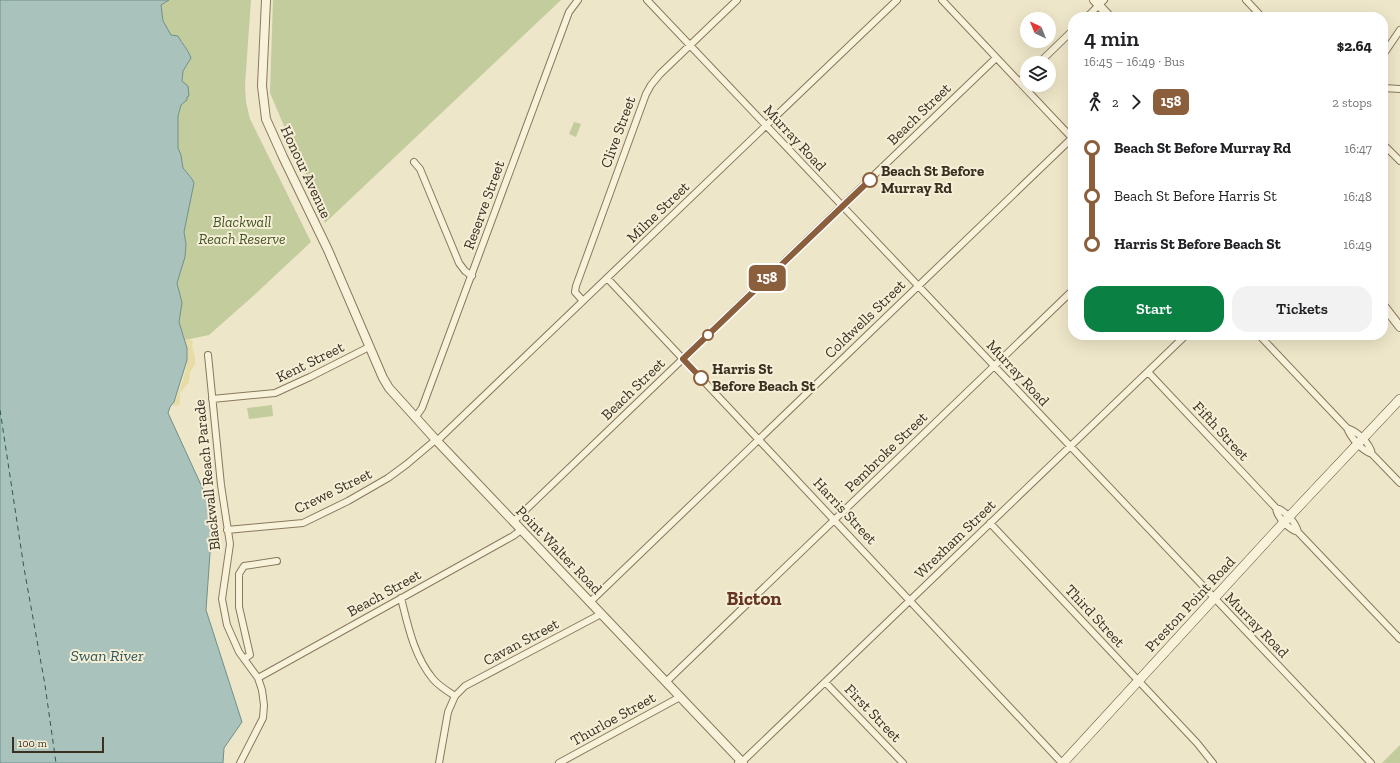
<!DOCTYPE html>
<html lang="en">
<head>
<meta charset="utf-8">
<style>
	body { margin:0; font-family:"Zilla Slab",serif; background:#f2f2f2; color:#202124; height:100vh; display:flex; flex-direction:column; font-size:15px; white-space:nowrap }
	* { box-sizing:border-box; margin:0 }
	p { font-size:13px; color:#757577 }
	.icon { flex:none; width:22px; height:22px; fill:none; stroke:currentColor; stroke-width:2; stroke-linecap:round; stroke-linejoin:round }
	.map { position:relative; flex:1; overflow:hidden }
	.details { position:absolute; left:1068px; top:12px; width:320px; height:328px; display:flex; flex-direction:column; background:#fff; border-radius:16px; box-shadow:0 4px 16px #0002 }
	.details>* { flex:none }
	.badge { padding:0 8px; border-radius:6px; font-size:14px; line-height:26px }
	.needle { width:26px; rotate:317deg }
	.buttons { position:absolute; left:1020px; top:12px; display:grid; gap:8px }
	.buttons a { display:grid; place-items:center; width:36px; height:36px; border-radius:50%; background:#fff; box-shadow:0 4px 16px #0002; font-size:20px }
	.scale { position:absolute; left:12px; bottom:10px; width:92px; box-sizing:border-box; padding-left:4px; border:2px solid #3a2f20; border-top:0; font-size:11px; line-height:14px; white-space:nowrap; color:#3a2f20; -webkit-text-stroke:3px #f5efd7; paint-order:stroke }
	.map>.badge { position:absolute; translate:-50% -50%; box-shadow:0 0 0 2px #fff }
	.legs { display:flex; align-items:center; gap:6px; height:44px; padding:0 16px; font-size:13px }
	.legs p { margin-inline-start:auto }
	.overview { display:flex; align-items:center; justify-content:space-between; height:68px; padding:0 16px }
	h1 { font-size:22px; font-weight:600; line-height:30px }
	.cta { display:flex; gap:8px; margin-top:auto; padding:8px 16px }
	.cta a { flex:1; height:46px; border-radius:16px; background:#0b8043; color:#fff; font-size:16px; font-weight:600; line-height:46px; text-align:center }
	.cta a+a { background:#f2f2f2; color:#202124 }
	ul { padding:0 16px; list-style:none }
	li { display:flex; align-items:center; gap:14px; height:48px; font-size:15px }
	li i { display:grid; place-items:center; width:6px; height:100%; margin:0 5px; background:currentColor }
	li i::after { content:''; width:10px; height:10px; margin:-5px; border:3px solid; border-radius:50%; background:#fff }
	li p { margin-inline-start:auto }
	li:first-child i { background:linear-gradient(#0000 50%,currentColor 0) }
	li:last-child i { background:linear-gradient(currentColor 50%,#0000 0) }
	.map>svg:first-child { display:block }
	.green { fill:#c2cc9c }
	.sand { fill:#e8dca6 }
	.water { fill:#a9c2bc; stroke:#6f908b }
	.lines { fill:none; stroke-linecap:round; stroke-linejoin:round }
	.ferry { stroke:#305859; stroke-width:1; stroke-dasharray:5 4; stroke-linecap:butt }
	.minor-casing { stroke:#89785d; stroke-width:8 }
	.tertiary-casing { stroke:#89785d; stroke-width:10 }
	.secondary-casing { stroke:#6b5940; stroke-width:10 }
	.minor { stroke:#f8f2db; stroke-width:6 }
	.tertiary { stroke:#f8f2db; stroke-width:8 }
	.secondary { stroke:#f8f2db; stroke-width:9 }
	.line-1-casing { stroke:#fff; stroke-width:9 }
	.line-1 { stroke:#8b5e3c; stroke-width:6 }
	.stop-1-dot { fill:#fff; stroke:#8b5e3c; stroke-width:2 }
	.labels { text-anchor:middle; stroke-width:4; stroke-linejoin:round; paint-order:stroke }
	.street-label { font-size:15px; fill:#3a2f20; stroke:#f5efd7 }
	.stop-label { font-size:15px; font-weight:bold; fill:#3a2f20; stroke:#f5efd7; text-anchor:start }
	.park-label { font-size:15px; font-style:italic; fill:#465627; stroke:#f5efd7 }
	.water-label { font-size:16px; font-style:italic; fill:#305859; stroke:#f5efd7 }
	.district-label { font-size:19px; font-weight:bold; fill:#663521; stroke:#f5efd7 }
</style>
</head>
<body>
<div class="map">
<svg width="1400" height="763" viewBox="0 0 1400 763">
	<rect width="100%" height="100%" fill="#eee6c8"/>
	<!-- green -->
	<path class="green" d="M169 0H251L245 85 246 102 250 119 311 242 252 297 209 335 185 340 179 322 182 303 177 283 185 257 186 244 184 232 194 183 192 179 183 168 181 155 178 148V116L181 105 183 102V71L191 58C188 49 182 44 178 36L171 35 163 21 161 5Z
		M273 0H561L325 223 270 93Z
		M574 122 581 124 576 137 569 134Z
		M272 405 273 416 249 419 247 408Z
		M1400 745V763H1382Z"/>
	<!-- sand -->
	<path class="sand" d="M188 339 191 340 193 342 192 346 195 357V364L190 373 189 382 180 393V404L178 406 173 405C178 396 187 370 187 359 188 353 186 346 185 340Z"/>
	<!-- water -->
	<path class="water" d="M0 0H169L161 5 163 21 171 35 178 36C182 44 188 49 191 58L183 71 182 81 188 86 189 96 187 97V100L181 105 178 116V148L181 155 183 168 192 179 194 183 184 232 186 244 185 257 177 283 182 303 179 322 187 348V360L174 402 170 407 168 413 213 511 206 610 242 722 224 748 223 763H0Z"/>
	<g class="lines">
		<!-- ferry -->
		<path class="ferry" d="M0 410 24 568 45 685 56 763"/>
		<defs>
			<path id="minor" d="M647 0 1371 763
				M942 0 1073 139
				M1246 0 1262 17
				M1087 17 1104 0
				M1383 55 1400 30
				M1039 63 1073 30
				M1019 82 1027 74
				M1383 88 1400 89
				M1383 144 1400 161
				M414 162 420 169 459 263 465 271 472 276
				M607 278 1062 763
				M583 301 575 292 576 286 646 94 651 85 660 74 737 0
				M1259 335 1347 428C1351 438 1361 450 1372 454L1400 483
				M208 355 221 485 230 544 222 599 227 625 239 652 258 678 262 690 264 705 263 718 240 763
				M1148 372 1276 508C1285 510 1296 523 1298 532L1400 639
				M212 399 275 393 310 377 369 347
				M415 418 422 408 569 12 578 0
				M1347 428C1357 431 1370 443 1372 454
				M1276 508C1277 518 1289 529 1298 532
				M513 522 996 58
				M990 523 1197 743 1213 763
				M227 530 303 523 348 501 388 478 407 464 433 442 440 438 897 0
				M401 598C408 626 414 656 433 679 438 685 447 691 455 696
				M590 602 1072 138
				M244 659 250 655 239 607V574L244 566 277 561
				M258 678 513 536 521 530
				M666 682 1073 290
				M825 682 903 763
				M439 763 448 712 455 696 465 686 601 614
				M559 763 680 697
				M738 763 745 759 1186 335"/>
			<path id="tertiary" d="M266 0 262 86 266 119 283 157 328 250 383 378 389 388 436 440 743 763
				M1094 0 1110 17
				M1383 305 1400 327"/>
			<path id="secondary" d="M1063 763 1286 520 1400 399"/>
		</defs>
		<!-- minor casing -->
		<use href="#minor" class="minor-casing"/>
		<!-- tertiary casing -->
		<use href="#tertiary" class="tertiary-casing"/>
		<!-- secondary casing -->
		<use href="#secondary" class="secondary-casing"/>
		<!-- minor -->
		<use href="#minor" class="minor"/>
		<!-- tertiary -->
		<use href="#tertiary" class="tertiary"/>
		<!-- secondary -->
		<use href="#secondary" class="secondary"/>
	</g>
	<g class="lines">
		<defs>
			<path id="line-1" d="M701 378 683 359 870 180"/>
		</defs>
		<!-- line-1 casing -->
		<use href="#line-1" class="line-1-casing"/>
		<!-- line-1 -->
		<use href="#line-1" class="line-1"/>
	</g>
	<!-- markers -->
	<g class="stop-1-dot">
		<circle cx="870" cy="180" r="7"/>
		<circle cx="708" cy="335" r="5"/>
		<circle cx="701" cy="378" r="7"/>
	</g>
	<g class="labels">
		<!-- street labels -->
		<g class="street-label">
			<text transform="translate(919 114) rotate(-44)" y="5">Beach Street</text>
			<text transform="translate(618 132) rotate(-70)" y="5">Clive Street</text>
			<text transform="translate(795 138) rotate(47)" y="5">Murray Road</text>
			<text transform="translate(306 172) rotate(65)" y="5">Honour Avenue</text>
			<text transform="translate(484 205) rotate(-70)" y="5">Reserve Street</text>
			<text transform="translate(658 212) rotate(-44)" y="5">Milne Street</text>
			<text transform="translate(865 319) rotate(-44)" y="5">Coldwells Street</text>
			<text transform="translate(310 362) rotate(-26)" y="5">Kent Street</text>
			<text transform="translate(1018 373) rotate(47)" y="5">Murray Road</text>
			<text transform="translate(633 389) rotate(-44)" y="5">Beach Street</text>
			<text transform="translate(1221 431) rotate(47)" y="5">Fifth Street</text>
			<text transform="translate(886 452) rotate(-44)" y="5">Pembroke Street</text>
			<text transform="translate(207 475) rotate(-96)" y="5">Blackwall Reach Parade</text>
			<text transform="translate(333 491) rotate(-26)" y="5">Crewe Street</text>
			<text transform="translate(845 511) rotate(47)" y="5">Harris Street</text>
			<text transform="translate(955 539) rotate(-44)" y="5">Wrexham Street</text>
			<text transform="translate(559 550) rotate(46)" y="5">Point Walter Road</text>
			<text transform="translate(384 593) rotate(-29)" y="5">Beach Street</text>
			<text transform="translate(1190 604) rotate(-47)" y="5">Preston Point Road</text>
			<text transform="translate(1095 616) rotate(47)" y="5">Third Street</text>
			<text transform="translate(1257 625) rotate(46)" y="5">Murray Road</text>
			<text transform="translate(521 642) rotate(-28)" y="5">Cavan Street</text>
			<text transform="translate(873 713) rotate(46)" y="5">First Street</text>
			<text transform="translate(613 719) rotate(-29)" y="5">Thurloe Street</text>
		</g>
		<!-- stop labels -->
		<g class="stop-label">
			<text x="881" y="176">Beach St Before<tspan x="881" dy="17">Murray Rd</tspan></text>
			<text x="712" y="374">Harris St<tspan x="712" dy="17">Before Beach St</tspan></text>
		</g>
		<!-- park labels -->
		<g class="park-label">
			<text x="242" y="227">Blackwall<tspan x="242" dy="17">Reach Reserve</tspan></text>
		</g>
		<!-- water labels -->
		<g class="water-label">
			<text x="107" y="661">Swan River</text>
		</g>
		<!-- district labels -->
		<g class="district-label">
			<text x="754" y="605">Bicton</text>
		</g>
	</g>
</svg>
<div class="buttons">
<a><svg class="needle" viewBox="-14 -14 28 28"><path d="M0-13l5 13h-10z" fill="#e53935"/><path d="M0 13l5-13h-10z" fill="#757577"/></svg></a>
<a><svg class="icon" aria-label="layers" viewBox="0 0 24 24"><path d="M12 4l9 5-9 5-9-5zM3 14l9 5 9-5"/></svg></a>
</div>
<div class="scale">100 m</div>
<b class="badge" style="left:767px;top:278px;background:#8b5e3c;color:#fff">158</b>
<section class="details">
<div class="overview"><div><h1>4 min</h1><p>16:45 – 16:49 · Bus</p></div><b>$2.64</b></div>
<div class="legs"><svg class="icon" aria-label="walk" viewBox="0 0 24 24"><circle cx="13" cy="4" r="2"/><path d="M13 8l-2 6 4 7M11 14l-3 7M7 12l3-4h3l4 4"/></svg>2<svg class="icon" aria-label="forward" viewBox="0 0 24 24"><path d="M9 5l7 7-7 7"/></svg><b class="badge" style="background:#8b5e3c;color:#fff">158</b><p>2 stops</p></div>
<ul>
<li><i style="color:#8b5e3c"></i><b>Beach St Before Murray Rd</b><p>16:47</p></li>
<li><i style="color:#8b5e3c"></i><span>Beach St Before Harris St</span><p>16:48</p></li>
<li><i style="color:#8b5e3c"></i><b>Harris St Before Beach St</b><p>16:49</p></li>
</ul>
<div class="cta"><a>Start</a><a>Tickets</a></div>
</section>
</div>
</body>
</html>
